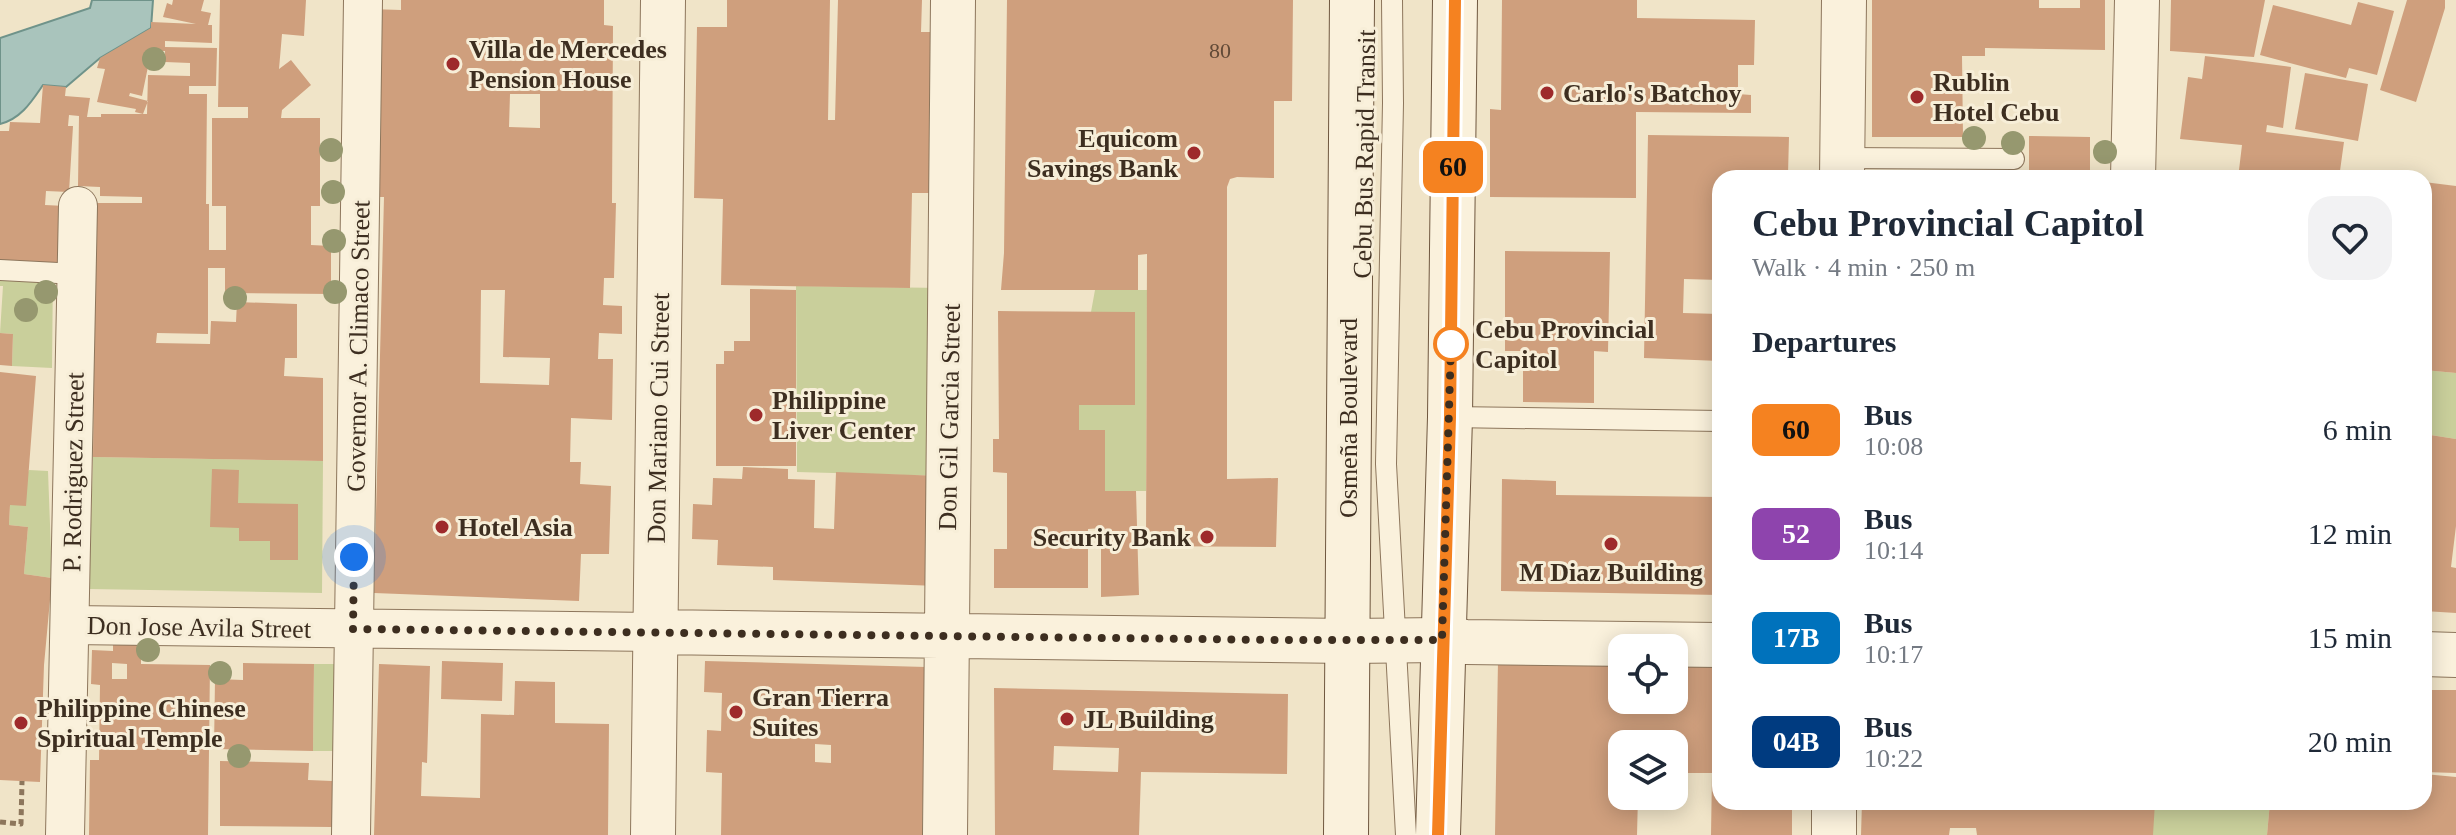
<!DOCTYPE html>
<html lang="en">
<head>
<meta charset="utf-8">
<style>
	body { margin:0; font-family:Georgia,serif; background:#f2f2f3; color:#1f2937; height:100vh; display:flex; flex-direction:column; font-size:30px; white-space:nowrap }
	* { box-sizing:border-box; margin:0 }
	p { font-size:26px; color:#747a83 }
	.icon { flex:none; width:44px; height:44px; fill:none; stroke:currentColor; stroke-width:2; stroke-linecap:round; stroke-linejoin:round }
	.map { position:relative; flex:1; overflow:hidden }
	.side { position:absolute; left:1712px; top:170px; width:720px; height:640px; display:flex; flex-direction:column; background:#fff; border-radius:24px; box-shadow:0 4px 20px #0003 }
	.side>* { flex:none }
	.badge { padding:0 16px; border-radius:12px; font-size:28px; line-height:52px }
	.buttons { position:absolute; left:1608px; top:634px; display:grid; gap:16px }
	.buttons a { display:grid; place-items:center; width:80px; height:80px; border-radius:16px; background:#fff; box-shadow:0 4px 20px #0003; font-size:40px }
	.you { position:absolute; width:40px; height:40px; margin:-20px; border:6px solid #fff; border-radius:50%; background:#1a73e8; box-shadow:0 0 0 12px #1a73e833 }
	.map>.badge { position:absolute; translate:-50% -50%; box-shadow:0 0 0 4px #fff }
	h2 { padding:0 40px; font-size:30px; line-height:72px }
	.round { display:grid; place-items:center; flex:none; width:84px; height:84px; border-radius:24px; background:#f2f2f3 }
	.headline { display:flex; align-items:center; justify-content:space-between; height:136px; padding:0 40px }
	h1 { font-size:38px; font-weight:800; line-height:60px }
	ul { padding:0; list-style:none }
	li { display:flex; align-items:center; gap:24px; height:104px; padding:0 40px }
	li div { flex:1 }
	li b { display:block; font-size:30px }
	li em { font-style:normal }
	li .badge { min-width:88px; font-weight:700; text-align:center }
	.map>svg:first-child { display:block }
	.green { fill:#c9cf9b }
	.water { fill:#a9c4bc; stroke:#6f938a; stroke-width:2 }
	.building { fill:#cf9f7d; fill-rule:evenodd }
	.lines { fill:none; stroke-linecap:round; stroke-linejoin:round }
	.service-casing { stroke:#8d765c; stroke-width:22 }
	.minor-casing { stroke:#8d765c; stroke-width:40 }
	.tertiary-casing { stroke:#8d765c; stroke-width:46 }
	.secondary-casing { stroke:#6f573f; stroke-width:46 }
	.path { stroke:#8d765c; stroke-width:5; stroke-dasharray:6 4; stroke-linecap:butt }
	.service { stroke:#faf1dc; stroke-width:20 }
	.minor { stroke:#faf1dc; stroke-width:38 }
	.tertiary { stroke:#faf1dc; stroke-width:44 }
	.secondary { stroke:#faf1dc; stroke-width:44 }
	.tree { fill:#96986f }
	.line-casing { stroke:#fff; stroke-width:18 }
	.line { stroke:#f58220; stroke-width:12 }
	.walk { stroke:#3d2e20; stroke-width:8; stroke-dasharray:0 14.4 }
	.poi-dot { fill:#9e2a2b; stroke:#f7eed8; stroke-width:3 }
	.stop-dot { fill:#fff; stroke:#f58220; stroke-width:4 }
	.labels { text-anchor:middle; stroke-width:6; stroke-linejoin:round; paint-order:stroke }
	.number-label { font-size:22px; fill:#624a37 }
	.poi-label { font-size:26px; font-weight:bold; fill:#3d2e20; stroke:#f7eed8; text-anchor:start }
	.street-label { font-size:26px; fill:#3d2e20; stroke:#f7eed8 }
	.stop-label { font-size:26px; font-weight:bold; fill:#3d2e20; stroke:#f7eed8; text-anchor:start }
</style>
</head>
<body>
<div class="map">
<svg width="2456" height="835" viewBox="0 0 2456 835">
	<rect width="100%" height="100%" fill="#f0e4c8"/>
	<!-- green -->
	<path class="green" d="M0 266 53 269 52 368 12 366 13 334 0 333 3 286H0Z
		M796 286 944 288 941 476 797 472Z
		M1095 290H1147L1146 491H1105V431L1079 430V405H1135L1091 312Z
		M2424 370 2456 373V439L2424 434Z
		M93 457 323 461 322 593 89 589Z
		M29 470 48 471 52 578 24 574 28 527 9 525 10 505Z
		M314 664H342L341 751H313Z
		M2092 802H2270L2267 835H2092Z"/>
	<!-- water -->
	<path class="water" d="M92 0H153L151 28 100 58 66 87 43 85C32 101 21 119 0 124V38L90 8Z"/>
	<!-- building -->
	<path class="building" d="M173 0H204L201 11 211 13 208 25H212V43L165 41V47L217 48 216 86H189V94H207L206 204H209V250H226V206H212V118H248V107H218L220 0H306L304 36 282 34 279 69 291 60 311 85 282 110 281 118H320V206H311V245L331 246V294L225 293V268H208V334L157 333 156 343 210 344 211 321 236 322 237 302 297 304V358H285L284 376 323 378V461L93 457 96 203H142V197L100 196V187L78 186 79 116 69 115 68 126H73L69 192 46 191 45 205 65 206 61 270 0 266V131H9L10 122 40 123 43 85 66 87 65 96 90 98 87 117H101V114H147L148 75 190 76V63L165 62V51H144L151 52 142 96 130 93 129 96 148 101 143 114 135 112 136 109 97 102 105 69 97 68 100 58 151 28V22L196 24 163 17 167 3 172 5Z
		M401 0H604V25L613 26 612 203H616L614 278H604L603 305 622 306V334L599 333 598 359H613L612 420 571 418 570 462H581L580 484 611 486 609 554H581L579 601 374 593 384 197H373L370 9 401 10ZM510 94H540V128L509 127ZM481 290H505L503 357 550 358 549 385 480 383Z
		M727 0H830L828 120H835L838 0H922L921 32H940L930 193H912L910 288 721 285 723 199 694 198 697 27H727Z
		M1007 0H1293L1292 101H1274V178L1237 177 1230 179 1227 187V479L1278 478 1276 547 1146 546 1147 254 1138 255V290H1001L1004 253Z
		M1502 0H1637V18L1755 20 1754 65H1738V94L1751 95V113L1636 112V198L1490 197V109L1501 110Z
		M1872 0H2039V8H2080V0H2105V50L1985 48V56H1962L1963 137H1872Z
		M2171 0H2265L2254 57 2170 51Z
		M2407 0H2445V8L2416 102 2380 90Z
		M2358 2 2394 11 2377 75 2349 68 2346 78 2260 55 2273 5 2351 25Z
		M2205 56 2291 67 2283 128 2267 125 2266 132 2344 142 2339 178H2261V173L2239 170 2242 145 2180 139 2188 77 2202 79Z
		M2305 73 2368 84 2358 141 2295 129Z
		M1648 135 1789 137 1788 174H1735V178H1720V280L1684 279 1683 313 1720 314V361L1644 358Z
		M2029 136 2090 137V178H2029Z
		M2424 182 2456 186V373L2424 370V325L2432 215 2424 214Z
		M1505 251 1610 252 1608 352 1594 351V403L1523 402V351H1505Z
		M750 289 796 290V466H716V364H724V351H734V341H750Z
		M998 311 1135 312V405H1079V430H1105V491H1136L1139 595 1101 597V528L1088 529V588H994V549H1007V473L993 472V439H999Z
		M0 333 13 334 12 366 0 365Z
		M0 372 36 376 26 506 10 505 9 525 28 527 24 574 52 578 44 665 40 782 0 780Z
		M2424 434 2456 439V526L2451 567 2456 568V613L2424 611Z
		M743 467 788 469V479L815 480 814 528 834 529 836 472 941 476 938 586 773 580V567L717 565 718 540 692 539 693 504 712 505 713 478 742 479Z
		M212 469 239 470 238 503 298 504V560H270V541H239V528L210 527Z
		M1502 479 1556 481V495L1720 497V595L1501 591Z
		M113 642 141 643V664L210 665 208 835H89L90 760H99L100 685 91 684 92 650 113 651ZM112 663 127 664V679H112Z
		M442 661 503 663 502 701 441 699Z
		M705 661 926 667 922 835H721L722 773 706 772 707 730 721 731 722 693 704 692ZM815 744 831 745V763L815 762Z
		M1498 661 1622 663V700H1674V664H1720V802H1792V835H1711L1712 773H1674V744H1622V796H1638L1637 835H1495Z
		M243 663 314 664 313 751 214 749 215 679 243 680Z
		M379 664 430 666 427 763 422 762 421 796 480 798 481 714 514 715 515 681 555 682V723L609 724 608 835H374Z
		M994 688 1288 694 1287 774 1141 772 1139 835H995ZM1054 746 1119 748 1118 772 1053 770Z
		M2424 690H2456V773L2424 772Z
		M220 761 309 763 308 780 332 781V827L220 826Z
		M2424 774 2456 777V835H2267L2270 802H2424Z
		M1862 802H2155L2153 835H1977L1976 828H1950L1949 835H1861Z"/>
	<g class="lines">
		<defs>
			<path id="service" d="M1392 0 1393 103 1386 464 1406 835
				M1842 158 2014 159
				M0 270 77 274
				M1450 417 1720 421"/>
			<path id="minor" d="M70 625 656 632
				M65 835 78 206
				M351 835 363 0"/>
			<path id="tertiary" d="M1842 178 1844 0
				M2133 178 2137 0
				M656 632 1348 641 1442 640 1466 642 1720 645
				M2424 654 2456 655
				M653 835 663 0
				M945 835 953 0
				M1834 835V802"/>
			<path id="secondary" d="M1346 835 1352 0
				M1438 835 1450 417 1455 0"/>
		</defs>
		<!-- service casing -->
		<use href="#service" class="service-casing"/>
		<!-- minor casing -->
		<use href="#minor" class="minor-casing"/>
		<!-- tertiary casing -->
		<use href="#tertiary" class="tertiary-casing"/>
		<!-- secondary casing -->
		<use href="#secondary" class="secondary-casing"/>
		<!-- path -->
		<path class="path" d="M0 822 21 824 22 781"/>
		<!-- service -->
		<use href="#service" class="service"/>
		<!-- minor -->
		<use href="#minor" class="minor"/>
		<!-- tertiary -->
		<use href="#tertiary" class="tertiary"/>
		<!-- secondary -->
		<use href="#secondary" class="secondary"/>
	</g>
	<!-- trees -->
	<g class="tree">
		<circle cx="154" cy="59" r="12"/>
		<circle cx="1974" cy="138" r="12"/>
		<circle cx="2013" cy="143" r="12"/>
		<circle cx="331" cy="150" r="12"/>
		<circle cx="2105" cy="152" r="12"/>
		<circle cx="333" cy="192" r="12"/>
		<circle cx="334" cy="241" r="12"/>
		<circle cx="46" cy="292" r="12"/>
		<circle cx="335" cy="292" r="12"/>
		<circle cx="235" cy="298" r="12"/>
		<circle cx="26" cy="310" r="12"/>
		<circle cx="148" cy="650" r="12"/>
		<circle cx="220" cy="673" r="12"/>
		<circle cx="239" cy="756" r="12"/>
	</g>
	<g class="lines">
		<defs>
			<path id="line" d="M1438 835 1450 417 1455 0"/>
		</defs>
		<!-- line casing -->
		<use href="#line" class="line-casing"/>
		<!-- line -->
		<use href="#line" class="line"/>
		<!-- walk -->
		<path class="walk" d="M354 557 353 629 1276 640H1442L1451 344"/>
	</g>
	<!-- markers -->
	<g class="poi-dot">
		<circle cx="453" cy="64" r="8"/>
		<circle cx="1547" cy="93" r="8"/>
		<circle cx="1917" cy="97" r="8"/>
		<circle cx="1194" cy="153" r="8"/>
		<circle cx="756" cy="415" r="8"/>
		<circle cx="442" cy="527" r="8"/>
		<circle cx="1207" cy="537" r="8"/>
		<circle cx="1611" cy="544" r="8"/>
		<circle cx="736" cy="712" r="8"/>
		<circle cx="1067" cy="719" r="8"/>
		<circle cx="21" cy="723" r="8"/>
	</g>
	<circle class="stop-dot" cx="1451" cy="344" r="16"/>
	<g class="labels">
		<!-- number labels -->
		<g class="number-label">
			<text x="1220" y="58">80</text>
		</g>
		<!-- poi labels -->
		<g class="poi-label">
			<text x="469" y="58">Villa de Mercedes<tspan x="469" dy="30">Pension House</tspan></text>
			<text x="1933" y="91">Rublin<tspan x="1933" dy="30">Hotel Cebu</tspan></text>
			<text x="1563" y="102">Carlo's Batchoy</text>
			<text x="1178" y="147" text-anchor="end">Equicom<tspan x="1178" dy="30">Savings Bank</tspan></text>
			<text x="772" y="409">Philippine<tspan x="772" dy="30">Liver Center</tspan></text>
			<text x="458" y="536">Hotel Asia</text>
			<text x="1191" y="546" text-anchor="end">Security Bank</text>
			<text x="1611" y="581" text-anchor="middle">M Diaz Building</text>
			<text x="752" y="706">Gran Tierra<tspan x="752" dy="30">Suites</tspan></text>
			<text x="37" y="717">Philippine Chinese<tspan x="37" dy="30">Spiritual Temple</tspan></text>
			<text x="1083" y="728">JL Building</text>
		</g>
		<!-- street labels -->
		<g class="street-label">
			<text transform="translate(1364 154) rotate(-89)" y="9">Cebu Bus Rapid Transit</text>
			<text transform="translate(358 346) rotate(-89)" y="9">Governor A. Climaco Street</text>
			<text transform="translate(949 417) rotate(-89)" y="9">Don Gil Garcia Street</text>
			<text transform="translate(658 418) rotate(-89)" y="9">Don Mariano Cui Street</text>
			<text transform="translate(1348 418) rotate(-90)" y="9">Osmeña Boulevard</text>
			<text transform="translate(73 472) rotate(-89)" y="9">P. Rodriguez Street</text>
			<text transform="translate(199 627) rotate(1)" y="9">Don Jose Avila Street</text>
		</g>
		<!-- stop labels -->
		<g class="stop-label">
			<text x="1475" y="338">Cebu Provincial<tspan x="1475" dy="30">Capitol</tspan></text>
		</g>
	</g>
</svg>
<div class="buttons">
<a><svg class="icon" aria-label="locate" viewBox="0 0 24 24"><circle cx="12" cy="12" r="6"/><path d="M12 2v4M12 18v4M2 12h4M18 12h4"/></svg></a>
<a><svg class="icon" aria-label="layers" viewBox="0 0 24 24"><path d="M12 4l9 5-9 5-9-5zM3 14l9 5 9-5"/></svg></a>
</div>
<div class="you" style="left:354px;top:557px"></div>
<b class="badge" style="left:1453px;top:167px;background:#f58220;color:#111">60</b>
<section class="side">
<div class="headline"><div><h1>Cebu Provincial Capitol</h1><p>Walk · 4 min · 250 m</p></div><a class="round"><svg class="icon" aria-label="heart" viewBox="0 0 24 24"><path d="M12 20l-8-8c-3-5 5-10 8-4 3-6 11-1 8 4z"/></svg></a></div>
<h2>Departures</h2>
<ul>
<li><span class="badge" style="background:#f58220;color:#111">60</span><div><b>Bus</b><p>10:08</p></div><em>6 min</em></li>
<li><span class="badge" style="background:#8e44ad;color:#fff">52</span><div><b>Bus</b><p>10:14</p></div><em>12 min</em></li>
<li><span class="badge" style="background:#0072bc;color:#fff">17B</span><div><b>Bus</b><p>10:17</p></div><em>15 min</em></li>
<li><span class="badge" style="background:#003b80;color:#fff">04B</span><div><b>Bus</b><p>10:22</p></div><em>20 min</em></li>
</ul>
</section>
</div>
</body>
</html>
